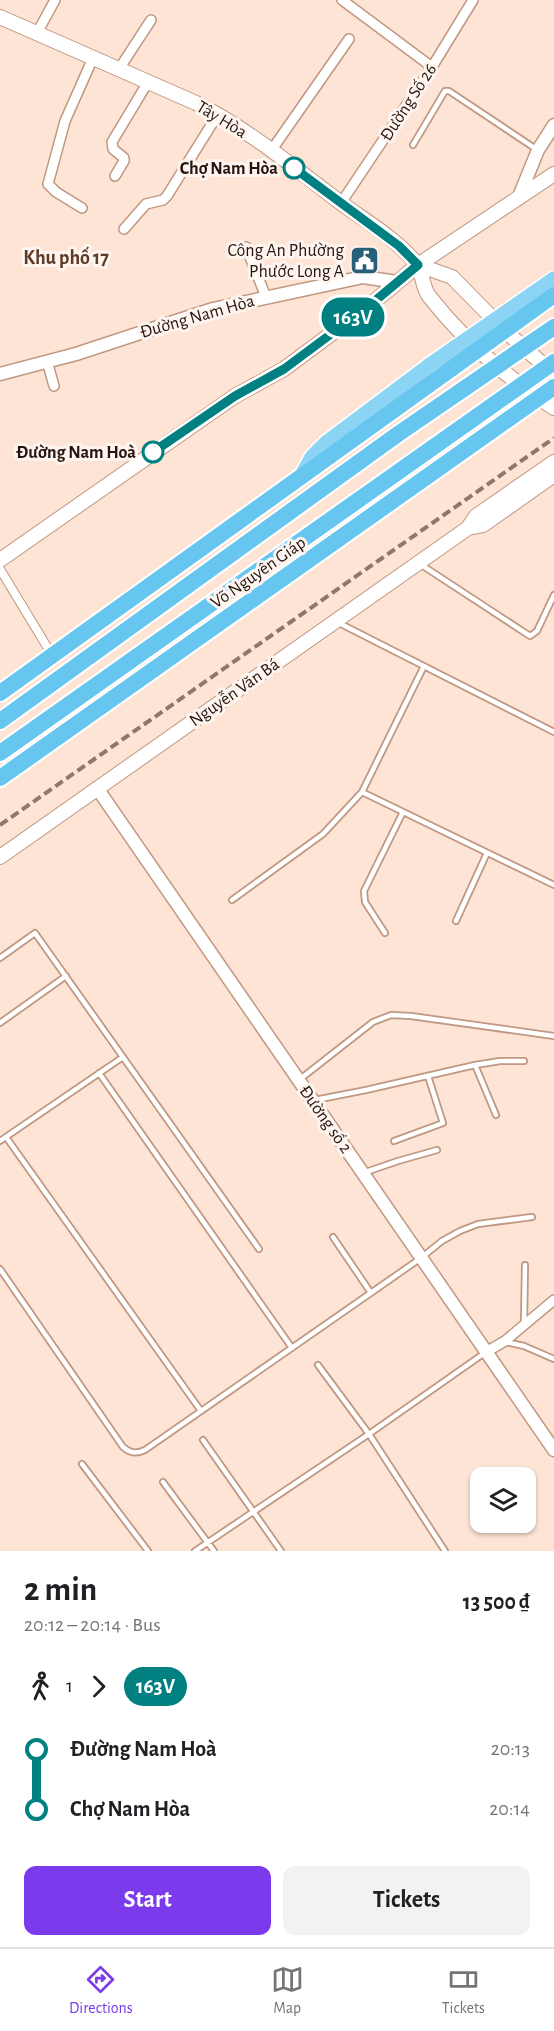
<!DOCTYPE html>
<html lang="en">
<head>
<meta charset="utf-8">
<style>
	body { margin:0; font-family:"Alegreya Sans",sans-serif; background:#f2f2f2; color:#202124; height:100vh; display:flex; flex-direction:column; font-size:22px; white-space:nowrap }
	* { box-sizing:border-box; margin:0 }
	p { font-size:20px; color:#757577 }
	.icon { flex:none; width:33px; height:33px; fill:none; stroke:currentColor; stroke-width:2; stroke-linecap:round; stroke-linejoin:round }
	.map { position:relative; height:1551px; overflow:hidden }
	.details { display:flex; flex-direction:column; background:#fff; flex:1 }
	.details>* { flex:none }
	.badge { padding:0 12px; border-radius:20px; font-size:21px; line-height:39px }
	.controls { position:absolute; left:470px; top:1467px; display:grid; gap:12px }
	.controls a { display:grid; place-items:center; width:66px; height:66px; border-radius:12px; background:#fff; box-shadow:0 2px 4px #0004; font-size:30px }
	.map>.badge { position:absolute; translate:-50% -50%; box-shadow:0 0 0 3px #fff }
	.legs { display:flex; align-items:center; gap:9px; height:66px; padding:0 24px; font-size:20px }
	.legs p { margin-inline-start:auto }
	.overview { display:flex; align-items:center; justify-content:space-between; height:102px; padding:0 24px }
	h1 { font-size:33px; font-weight:600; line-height:45px }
	.cta { display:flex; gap:12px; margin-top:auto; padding:12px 24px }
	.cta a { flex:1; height:69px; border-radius:12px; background:#7c3aed; color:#fff; font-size:24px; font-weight:600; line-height:69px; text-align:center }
	.cta a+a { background:#f2f2f2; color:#202124 }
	ul { padding:0 24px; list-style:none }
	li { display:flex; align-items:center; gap:21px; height:60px; font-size:22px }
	li i { display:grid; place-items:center; width:9px; height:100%; margin:0 8px; background:currentColor }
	li i::after { content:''; width:15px; height:15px; margin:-8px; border:4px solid; border-radius:50%; background:#fff }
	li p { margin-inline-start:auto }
	li:first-child i { background:linear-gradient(#0000 50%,currentColor 0) }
	li:last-child i { background:linear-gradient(currentColor 50%,#0000 0) }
	.menu { display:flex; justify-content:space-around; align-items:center; height:84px; border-top:2px solid #e0e0e0; background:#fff; font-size:16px; color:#757577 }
	.menu a { display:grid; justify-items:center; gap:3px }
	.menu .on { color:#7c3aed }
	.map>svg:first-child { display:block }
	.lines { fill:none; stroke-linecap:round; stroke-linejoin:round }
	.service-casing { stroke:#c09781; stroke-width:8 }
	.pedestrian-casing { stroke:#c09781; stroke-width:10 }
	.minor-casing { stroke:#c09781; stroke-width:12 }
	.tertiary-casing { stroke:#c09781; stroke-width:15 }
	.secondary-casing { stroke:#c09781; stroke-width:16 }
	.primary-casing { stroke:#fff; stroke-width:18 }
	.trunk-casing { stroke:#fff; stroke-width:20 }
	.service { stroke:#fff; stroke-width:4.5 }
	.pedestrian { stroke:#fff; stroke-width:8 }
	.minor { stroke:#fff; stroke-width:9 }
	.tertiary { stroke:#fff; stroke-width:12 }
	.secondary { stroke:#fff; stroke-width:14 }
	.primary { stroke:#8cd4f4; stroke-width:15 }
	.trunk { stroke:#66c6f0; stroke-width:16 }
	.rail { stroke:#8d786d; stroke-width:4; stroke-dasharray:9 4.5; stroke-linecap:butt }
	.line-1-casing { stroke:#fff; stroke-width:14 }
	.line-1 { stroke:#008080; stroke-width:9 }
	.stop-1-dot { fill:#fff; stroke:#008080; stroke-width:3 }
	.labels { text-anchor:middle; stroke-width:6; stroke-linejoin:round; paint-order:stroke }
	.street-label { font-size:18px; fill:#24150d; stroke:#fef5f0 }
	.stop-label { font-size:18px; font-weight:bold; fill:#24150d; stroke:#fef5f0; text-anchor:end }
	.poi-label { font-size:18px; fill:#24150d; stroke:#fef5f0; text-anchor:end }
	.neighbourhood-label { font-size:20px; font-weight:bold; fill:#5e3b27; stroke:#fef5f0 }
</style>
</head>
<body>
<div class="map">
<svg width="554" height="1551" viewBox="0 0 554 1551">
	<rect width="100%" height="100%" fill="#fee4d5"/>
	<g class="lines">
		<defs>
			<path id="service" d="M413 145 445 91H449L536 149
				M420 564 530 636 537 631 554 595
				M337 622 554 732
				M362 792 554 885
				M232 900 323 834 362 792 424 666
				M456 921 487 853
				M385 933 365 902 364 891 403 812
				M0 958 35 933 259 1249
				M0 1023 66 976
				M475 1065 496 1115
				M99 1073 292 1348
				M299 1080 373 1022 391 1015 411 1016 554 1036
				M315 1100 366 1090 475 1065 500 1061H524
				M6 1137 201 1411
				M0 1141 123 1057
				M394 1141 443 1123 428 1076
				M363 1173 398 1161 437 1150
				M333 1237 371 1293
				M0 1269 123 1447C130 1453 136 1454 145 1450L421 1258 442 1241 460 1231 478 1224 532 1217
				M524 1324 525 1265
				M506 1342 524 1346 554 1359
				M318 1365 369 1434 445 1551
				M203 1440 281 1551
				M82 1464 148 1551
				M163 1482 214 1551
				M195 1551 369 1434 486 1352"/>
			<path id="pedestrian" d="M0 569 52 655"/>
			<path id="minor" d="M342 0 432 67
				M37 33 55 0
				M119 69 151 20
				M271 151 349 39
				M115 176 124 161V158L113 149 112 142 148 82
				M341 203 432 67 473 0
				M82 208 56 192 48 184 65 121 93 58
				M124 229 146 204 163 200 167 196 218 114
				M246 247 266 297
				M47 361 54 386
				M486 1352 505 1341 554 1300"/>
			<path id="tertiary" d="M518 199 538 150 554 125
				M0 374 76 354 213 309 363 277 397 282
				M97 788 554 1450"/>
			<path id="secondary" d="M0 17 196 103C250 130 297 170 345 206 369 223 397 240 416 263 423 272 422 287 429 296 464 341 507 378 554 408
				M418 265 452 277 504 330 554 374
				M468 528 483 525 554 475
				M0 560 235 396 284 369 370 305 418 265 554 174
				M0 857 468 528 476 516 554 462"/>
			<path id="primary" d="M301 477 312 457 326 443 430 365 554 279"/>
			<path id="trunk" d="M0 693 554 295
				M0 721 398 434 554 327
				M0 753 554 362
				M0 778 554 387"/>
		</defs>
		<!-- service casing -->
		<use href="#service" class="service-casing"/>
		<!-- pedestrian casing -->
		<use href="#pedestrian" class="pedestrian-casing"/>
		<!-- minor casing -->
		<use href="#minor" class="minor-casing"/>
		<!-- tertiary casing -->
		<use href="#tertiary" class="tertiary-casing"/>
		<!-- secondary casing -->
		<use href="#secondary" class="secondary-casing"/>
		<!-- primary casing -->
		<use href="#primary" class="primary-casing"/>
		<!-- trunk casing -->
		<use href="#trunk" class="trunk-casing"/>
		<!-- service -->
		<use href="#service" class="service"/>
		<!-- pedestrian -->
		<use href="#pedestrian" class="pedestrian"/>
		<!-- minor -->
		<use href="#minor" class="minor"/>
		<!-- tertiary -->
		<use href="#tertiary" class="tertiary"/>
		<!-- secondary -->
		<use href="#secondary" class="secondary"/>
		<!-- primary -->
		<use href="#primary" class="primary"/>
		<!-- trunk -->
		<use href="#trunk" class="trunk"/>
		<!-- rail -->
		<path class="rail" d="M0 825 554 438"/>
	</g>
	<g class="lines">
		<defs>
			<path id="line-1" d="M153 452 235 396 284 369 370 305 418 265 399 246 294 168"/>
		</defs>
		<!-- line-1 casing -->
		<use href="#line-1" class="line-1-casing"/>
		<!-- line-1 -->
		<use href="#line-1" class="line-1"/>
	</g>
	<!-- icons -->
	<defs>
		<symbol id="civic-square" viewBox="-11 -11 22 22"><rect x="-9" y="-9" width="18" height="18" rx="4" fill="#28607a" stroke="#fef5f0"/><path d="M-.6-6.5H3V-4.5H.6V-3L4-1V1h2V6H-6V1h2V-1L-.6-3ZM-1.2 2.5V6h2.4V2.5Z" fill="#fff"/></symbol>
	</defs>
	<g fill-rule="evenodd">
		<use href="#civic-square" x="348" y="244" width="33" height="33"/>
	</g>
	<!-- markers -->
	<g class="stop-1-dot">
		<circle cx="294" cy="168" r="10"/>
		<circle cx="153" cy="452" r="10"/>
	</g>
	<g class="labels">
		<!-- street labels -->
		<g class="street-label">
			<text transform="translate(408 102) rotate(-57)" y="6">Đường Số 26</text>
			<text transform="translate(222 119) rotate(31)" y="6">Tây Hòa</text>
			<text transform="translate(197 316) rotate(-16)" y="6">Đường Nam Hòa</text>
			<text transform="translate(258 572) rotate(-35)" y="6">Võ Nguyên Giáp</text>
			<text transform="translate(234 692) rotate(-35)" y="6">Nguyễn Văn Bá</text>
			<text transform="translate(326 1119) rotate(55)" y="6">Đường số 2</text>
		</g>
		<!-- stop labels -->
		<g class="stop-label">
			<text x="278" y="174">Chợ Nam Hòa</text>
			<text x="136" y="458">Đường Nam Hoà</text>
		</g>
		<!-- poi labels -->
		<g class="poi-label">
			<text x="344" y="256">Công An Phường<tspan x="344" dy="21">Phước Long A</tspan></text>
		</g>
		<!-- neighbourhood labels -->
		<g class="neighbourhood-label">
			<text x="66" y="264">Khu phố 17</text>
		</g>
	</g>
</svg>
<div class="controls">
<a><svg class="icon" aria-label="layers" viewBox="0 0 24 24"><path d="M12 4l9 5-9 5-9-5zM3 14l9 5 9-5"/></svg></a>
</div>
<b class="badge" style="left:353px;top:317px;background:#008080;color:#fff">163V</b>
</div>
<section class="details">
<div class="overview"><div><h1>2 min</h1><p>20:12 – 20:14 · Bus</p></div><b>13 500 ₫</b></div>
<div class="legs"><svg class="icon" aria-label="walk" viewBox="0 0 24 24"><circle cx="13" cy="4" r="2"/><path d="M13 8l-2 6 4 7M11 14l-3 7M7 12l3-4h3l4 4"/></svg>1<svg class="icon" aria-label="forward" viewBox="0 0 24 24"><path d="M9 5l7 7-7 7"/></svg><b class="badge" style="background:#008080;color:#fff">163V</b></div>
<ul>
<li><i style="color:#008080"></i><b>Đường Nam Hoà</b><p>20:13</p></li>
<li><i style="color:#008080"></i><b>Chợ Nam Hòa</b><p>20:14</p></li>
</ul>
<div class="cta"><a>Start</a><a>Tickets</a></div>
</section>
<nav class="menu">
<a class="on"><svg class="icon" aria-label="directions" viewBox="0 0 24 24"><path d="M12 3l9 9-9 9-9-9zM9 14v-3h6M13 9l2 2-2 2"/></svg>Directions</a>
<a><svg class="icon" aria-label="map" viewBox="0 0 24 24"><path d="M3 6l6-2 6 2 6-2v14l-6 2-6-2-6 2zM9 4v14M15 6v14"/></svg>Map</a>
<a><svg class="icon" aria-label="tickets" viewBox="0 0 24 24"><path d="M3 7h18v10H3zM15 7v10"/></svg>Tickets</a>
</nav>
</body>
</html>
